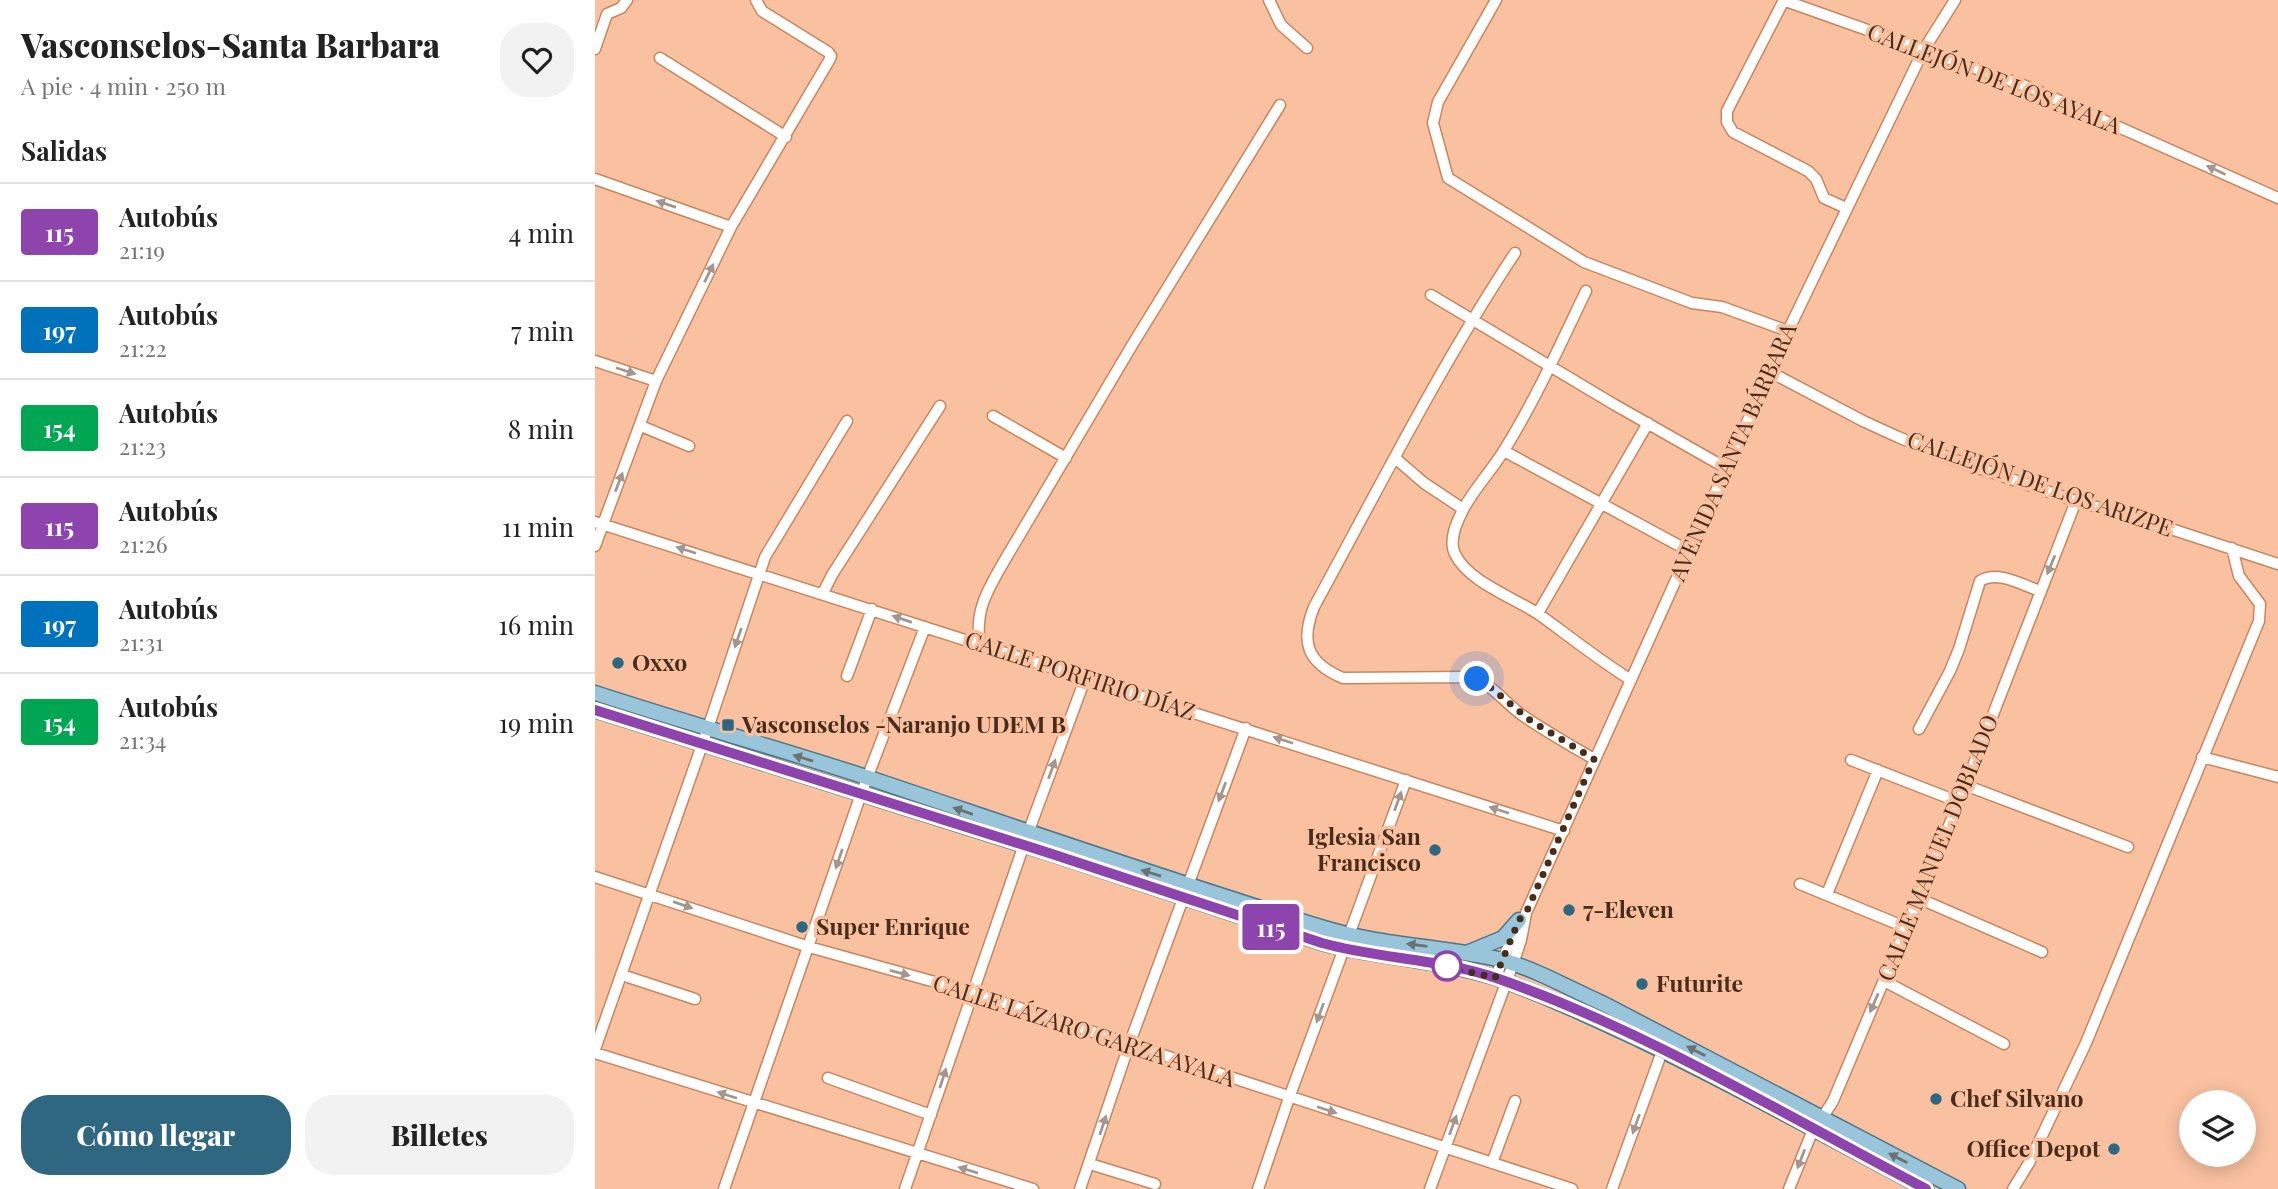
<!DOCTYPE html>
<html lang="es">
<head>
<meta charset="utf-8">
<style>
	body { margin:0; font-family:"Playfair Display",serif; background:#f2f2f2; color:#222; height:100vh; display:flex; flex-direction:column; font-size:26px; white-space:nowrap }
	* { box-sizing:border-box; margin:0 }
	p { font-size:23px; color:#767676 }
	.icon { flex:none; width:38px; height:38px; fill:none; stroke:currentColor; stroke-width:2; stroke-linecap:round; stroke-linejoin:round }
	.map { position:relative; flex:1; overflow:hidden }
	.details { display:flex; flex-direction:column; background:#fff; width:595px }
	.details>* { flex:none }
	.badge { padding:0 14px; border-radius:5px; font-size:24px; line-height:46px }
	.tools { position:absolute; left:1584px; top:1090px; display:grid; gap:14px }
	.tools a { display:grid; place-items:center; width:77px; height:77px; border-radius:50%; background:#fff; box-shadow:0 4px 18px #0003; font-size:35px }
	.you { position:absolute; width:35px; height:35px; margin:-18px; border:5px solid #fff; border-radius:50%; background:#1a73e8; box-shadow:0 0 0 10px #1a73e833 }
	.map>.badge { position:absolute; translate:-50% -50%; box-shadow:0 0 0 4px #fff }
	h2 { padding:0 21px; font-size:26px; line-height:63px }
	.round { display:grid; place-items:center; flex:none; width:74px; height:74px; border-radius:28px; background:#f2f2f2 }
	.overview { display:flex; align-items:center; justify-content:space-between; height:119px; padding:0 21px }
	h1 { font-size:33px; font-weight:800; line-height:52px }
	.action { display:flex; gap:14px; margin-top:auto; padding:14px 21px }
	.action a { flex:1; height:80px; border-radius:28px; background:#2f6781; color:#fff; font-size:28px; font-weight:800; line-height:80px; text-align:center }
	.action a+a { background:#f2f2f2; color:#222 }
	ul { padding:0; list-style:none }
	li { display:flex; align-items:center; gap:21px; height:98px; padding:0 21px; border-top:2px solid #e0e0e0 }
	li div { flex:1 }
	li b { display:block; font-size:26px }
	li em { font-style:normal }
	li .badge { min-width:77px; font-weight:700; text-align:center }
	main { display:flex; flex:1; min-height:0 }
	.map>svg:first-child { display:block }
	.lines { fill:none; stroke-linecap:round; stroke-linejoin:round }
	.minor-casing { stroke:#c8865e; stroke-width:13 }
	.major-casing { stroke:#4f7688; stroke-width:17 }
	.minor { stroke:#fff; stroke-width:10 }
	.major { stroke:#98c5da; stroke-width:14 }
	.oneway { fill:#a4968e }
	.oneway2 { fill:#6c7171 }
	.line-casing { stroke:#fff; stroke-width:16 }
	.line { stroke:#8e44ad; stroke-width:10 }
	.walk { stroke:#482d1c; stroke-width:7; stroke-dasharray:0 12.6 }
	.poi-dot { fill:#2f6781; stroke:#fac1a0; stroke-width:2.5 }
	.stop-dot { fill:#fff; stroke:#8e44ad; stroke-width:3.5 }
	.labels { text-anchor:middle; stroke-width:7; stroke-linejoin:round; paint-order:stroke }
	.street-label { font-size:23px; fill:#482d1c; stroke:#fac1a0 }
	.poi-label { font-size:23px; font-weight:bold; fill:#482d1c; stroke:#fac1a0; text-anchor:start }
</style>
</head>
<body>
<main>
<section class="details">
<div class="overview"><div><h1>Vasconselos-Santa Barbara</h1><p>A pie · 4 min · 250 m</p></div><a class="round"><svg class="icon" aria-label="heart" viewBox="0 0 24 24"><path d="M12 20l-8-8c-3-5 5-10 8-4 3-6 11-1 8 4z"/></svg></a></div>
<h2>Salidas</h2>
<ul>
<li><span class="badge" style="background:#8e44ad;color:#fff">115</span><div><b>Autobús</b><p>21:19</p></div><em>4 min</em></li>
<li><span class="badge" style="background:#0072bc;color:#fff">197</span><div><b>Autobús</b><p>21:22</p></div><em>7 min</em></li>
<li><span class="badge" style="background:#00a651;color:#fff">154</span><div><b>Autobús</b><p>21:23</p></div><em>8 min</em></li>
<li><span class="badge" style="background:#8e44ad;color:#fff">115</span><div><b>Autobús</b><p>21:26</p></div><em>11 min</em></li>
<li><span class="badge" style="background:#0072bc;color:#fff">197</span><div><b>Autobús</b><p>21:31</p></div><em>16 min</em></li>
<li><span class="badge" style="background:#00a651;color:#fff">154</span><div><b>Autobús</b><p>21:34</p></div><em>19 min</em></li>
</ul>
<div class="action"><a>Cómo llegar</a><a>Billetes</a></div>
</section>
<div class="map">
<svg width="1683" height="1189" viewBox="0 0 1683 1189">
	<rect width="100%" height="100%" fill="#fac1a0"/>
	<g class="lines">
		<defs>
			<path id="minor" d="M674 0 686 25 712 48
				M901 0 843 102 838 123 853 178 989 262 1097 303 1127 307 1193 331
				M1188 0 1436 88 1683 198
				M1189 0 1132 111V122L1138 132 1213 171 1221 179 1229 198 1251 208
				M12 14 26 8 32 0
				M0 49 12 14
				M65 58 191 137
				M0 179 136 227
				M920 253C845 366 784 488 719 607 705 642 712 663 748 678L873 677C896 682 909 702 927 715 950 731 975 745 999 759
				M991 291C965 345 940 401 908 452 896 471 880 488 869 508 862 521 853 540 860 554 873 582 920 598 945 615 975 637 1004 660 1036 680
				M836 295 1020 405 1131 468
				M0 361 61 381
				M1175 372 1268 421 1303 437 1357 459 1481 501 1576 529 1683 564
				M398 416 471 458
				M46 426 94 446
				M909 451 1094 551
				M800 458 829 483 868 509
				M0 522 969 831
				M0 546 61 381 136 227 235 59 236 56 233 52 167 11 161 0
				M228 593 237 575 345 406
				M943 613 1053 423
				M385 645C379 609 394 588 411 558L539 342 685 105
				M252 676 277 609
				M1324 729 1355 671 1364 649 1385 581C1403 570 1427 585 1445 591
				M1607 757 1683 777
				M1256 760 1364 802
				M1370 785 1533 847
				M0 877 214 947 376 992 977 1189
				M1205 884 1310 927
				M1232 894 1283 770
				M1323 898 1447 952
				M27 975 100 999
				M900 978 922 926
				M1289 981 1409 1044
				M0 1049 113 728 170 557 252 421
				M0 1053 438 1189
				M233 1078 336 1115
				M897 1163 920 1101
				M495 1164 560 1184
				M129 1189 266 794 330 627
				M310 1189 433 833 490 679
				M485 1189 534 1045 651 728
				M663 1189 694 1098 811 780
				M835 1189 918 964 926 940 931 913 1193 331 1328 51 1360 0
				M1017 1189 1069 1046
				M1194 1189 1215 1137 1238 1101 1364 802 1481 501
				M1418 1189 1434 1163 1491 1043 1664 621 1665 604 1644 576 1637 548"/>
			<path id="major" d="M0 693C91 723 183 748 274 778 426 829 576 881 729 928 787 946 848 946 907 960 943 970 975 989 1009 1004L1363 1189
				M0 710 454 853 727 943C785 958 847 960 904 979 952 996 998 1018 1045 1040 1142 1086 1236 1139 1331 1189
				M874 952 908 938 924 920"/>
		</defs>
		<!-- minor casing -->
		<use href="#minor" class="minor-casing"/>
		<!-- major casing -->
		<use href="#major" class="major-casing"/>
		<!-- minor -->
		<use href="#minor" class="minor"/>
		<!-- major -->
		<use href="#major" class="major"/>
	</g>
	<!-- one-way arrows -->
	<defs><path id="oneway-solid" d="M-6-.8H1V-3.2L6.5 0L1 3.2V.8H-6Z" transform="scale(1.75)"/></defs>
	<g class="oneway">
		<use href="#oneway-solid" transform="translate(1621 170) rotate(-155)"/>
		<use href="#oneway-solid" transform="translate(71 204) rotate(-161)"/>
		<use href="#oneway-solid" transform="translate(114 273) rotate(-64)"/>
		<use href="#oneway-solid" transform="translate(31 371) rotate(18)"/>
		<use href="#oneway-solid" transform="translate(24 482) rotate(-69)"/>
		<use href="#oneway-solid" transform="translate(91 550) rotate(-162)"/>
		<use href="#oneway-solid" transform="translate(1456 565) rotate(112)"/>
		<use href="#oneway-solid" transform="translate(307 619) rotate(-161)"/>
		<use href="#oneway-solid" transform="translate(143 638) rotate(109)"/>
		<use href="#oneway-solid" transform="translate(688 740) rotate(-162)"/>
		<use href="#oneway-solid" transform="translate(457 769) rotate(-70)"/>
		<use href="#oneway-solid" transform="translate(627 792) rotate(111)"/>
		<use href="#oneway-solid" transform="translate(803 801) rotate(-70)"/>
		<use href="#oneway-solid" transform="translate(904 810) rotate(-162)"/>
		<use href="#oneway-solid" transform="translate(244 859) rotate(109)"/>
		<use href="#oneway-solid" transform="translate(88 905) rotate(19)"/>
		<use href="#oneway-solid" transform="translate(305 973) rotate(15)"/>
		<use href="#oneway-solid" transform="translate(1279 1003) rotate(114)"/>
		<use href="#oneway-solid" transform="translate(725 1013) rotate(110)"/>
		<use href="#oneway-solid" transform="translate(348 1078) rotate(-72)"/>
		<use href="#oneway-solid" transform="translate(132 1095) rotate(-162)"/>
		<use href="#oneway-solid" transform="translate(732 1110) rotate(18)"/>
		<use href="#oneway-solid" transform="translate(1041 1124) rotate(110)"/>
		<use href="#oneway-solid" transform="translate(508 1125) rotate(-72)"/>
		<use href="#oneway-solid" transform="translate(858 1125) rotate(-70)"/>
		<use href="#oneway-solid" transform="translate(1206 1159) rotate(111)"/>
		<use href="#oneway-solid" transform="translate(373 1170) rotate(-163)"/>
	</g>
	<g class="oneway2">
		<use href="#oneway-solid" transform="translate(208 758) rotate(-163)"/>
		<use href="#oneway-solid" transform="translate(368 811) rotate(-161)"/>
		<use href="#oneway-solid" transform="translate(556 873) rotate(-163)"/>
		<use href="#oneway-solid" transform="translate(822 945) rotate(-172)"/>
		<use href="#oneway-solid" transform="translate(1101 1051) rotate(-153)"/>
		<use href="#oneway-solid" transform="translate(1303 1158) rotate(-153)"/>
	</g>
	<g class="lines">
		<defs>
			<path id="line" d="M0 710 454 853 727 943C785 959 847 959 904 979 1052 1031 1192 1116 1331 1189"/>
		</defs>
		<!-- line casing -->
		<use href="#line" class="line-casing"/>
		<!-- line -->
		<use href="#line" class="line"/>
		<!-- walk -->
		<path class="walk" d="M852 966 846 965 900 978 924 920 931 913 999 759 936 721 895 687 882 679"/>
	</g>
	<!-- markers -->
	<g class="poi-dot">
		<circle cx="23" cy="663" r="7"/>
		<rect x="126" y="718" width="14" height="14" rx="3.5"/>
		<circle cx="840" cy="850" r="7"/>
		<circle cx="974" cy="910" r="7"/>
		<circle cx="207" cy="927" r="7"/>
		<circle cx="1047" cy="984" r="7"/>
		<circle cx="1341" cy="1099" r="7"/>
		<circle cx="1519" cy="1149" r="7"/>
	</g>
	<circle class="stop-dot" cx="852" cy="966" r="14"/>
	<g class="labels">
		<!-- street labels -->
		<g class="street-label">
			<text transform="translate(1399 79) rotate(21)" y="8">CALLEJÓN DE LOS AYALA</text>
			<text transform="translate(1138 452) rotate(-66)" y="8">AVENIDA SANTA BÁRBARA</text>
			<text transform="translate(1445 484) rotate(19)" y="8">CALLEJÓN DE LOS ARIZPE</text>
			<text transform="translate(485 676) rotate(18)" y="8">CALLE PORFIRIO DÍAZ</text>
			<text transform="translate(1343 848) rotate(-68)" y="8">CALLE MANUEL DOBLADO</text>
			<text transform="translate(489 1031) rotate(18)" y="8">CALLE LÁZARO GARZA AYALA</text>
		</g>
		<!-- poi labels -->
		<g class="poi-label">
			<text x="37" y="671">Oxxo</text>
			<text x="147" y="733">Vasconselos -Naranjo UDEM B</text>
			<text x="826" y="845" text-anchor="end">Iglesia San<tspan x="826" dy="26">Francisco</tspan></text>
			<text x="988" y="918">7-Eleven</text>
			<text x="221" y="935">Super Enrique</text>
			<text x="1061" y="992">Futurite</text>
			<text x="1355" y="1107">Chef Silvano</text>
			<text x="1505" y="1157" text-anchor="end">Office Depot</text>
		</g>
	</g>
</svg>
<div class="tools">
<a><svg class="icon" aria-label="layers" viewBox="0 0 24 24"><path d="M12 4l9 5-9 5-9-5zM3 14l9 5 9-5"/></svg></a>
</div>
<div class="you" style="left:882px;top:679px"></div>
<b class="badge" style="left:676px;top:927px;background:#8e44ad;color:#fff">115</b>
</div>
</main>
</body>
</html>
